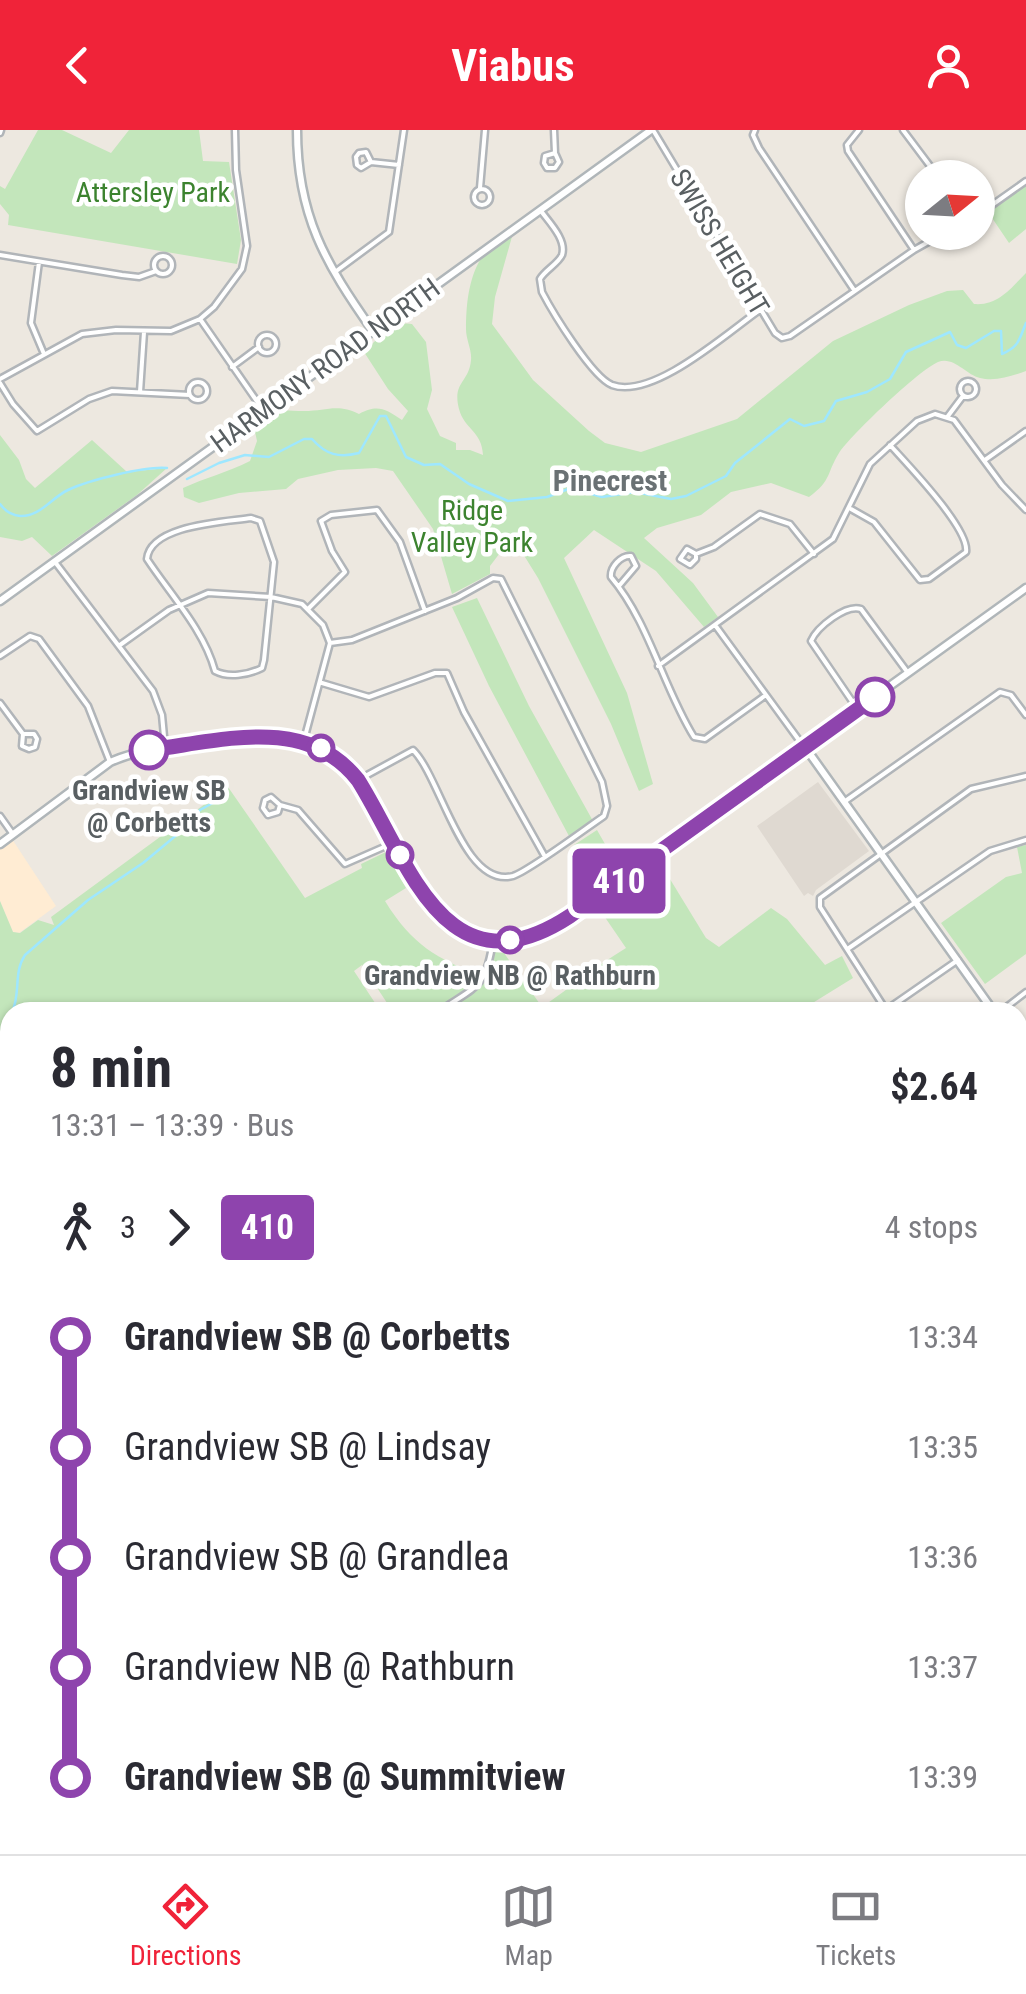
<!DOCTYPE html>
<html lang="en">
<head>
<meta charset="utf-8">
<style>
	body { margin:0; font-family:"Roboto Condensed",sans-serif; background:#f7f7f7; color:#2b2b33; height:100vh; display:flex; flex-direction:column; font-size:38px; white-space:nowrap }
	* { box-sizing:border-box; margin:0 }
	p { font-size:32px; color:#7c7c81 }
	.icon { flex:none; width:55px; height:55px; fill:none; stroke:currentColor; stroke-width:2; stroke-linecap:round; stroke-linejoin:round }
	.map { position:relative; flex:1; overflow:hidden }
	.details { position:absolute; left:0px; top:872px; width:1028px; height:852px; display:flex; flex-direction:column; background:#fff; border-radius:30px 30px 0 0; box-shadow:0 2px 8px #0004 }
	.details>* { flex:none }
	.badge { padding:0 20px; border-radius:8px; font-size:35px; line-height:65px }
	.needle { width:65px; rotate:72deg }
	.tools { position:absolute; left:905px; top:30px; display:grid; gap:20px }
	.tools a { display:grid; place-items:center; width:90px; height:90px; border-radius:50%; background:#fff; box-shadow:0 2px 8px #0004; font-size:50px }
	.map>.badge { position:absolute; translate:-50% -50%; box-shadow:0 0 0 5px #fff }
	.legs { display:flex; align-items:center; gap:15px; height:110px; padding:0 50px; font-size:32px }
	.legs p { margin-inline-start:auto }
	.headline { display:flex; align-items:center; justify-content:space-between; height:170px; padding:0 50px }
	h1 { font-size:55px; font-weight:700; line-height:75px }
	ul { padding:0 50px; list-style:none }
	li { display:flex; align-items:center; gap:35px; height:110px; font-size:38px }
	li i { display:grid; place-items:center; width:15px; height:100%; margin:0 12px; background:currentColor }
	li i::after { content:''; width:25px; height:25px; margin:-12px; border:8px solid; border-radius:50%; background:#fff }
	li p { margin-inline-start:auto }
	li:first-child i { background:linear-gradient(#0000 50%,currentColor 0) }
	li:last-child i { background:linear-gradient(currentColor 50%,#0000 0) }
	header { display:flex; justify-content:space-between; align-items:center; height:130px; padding:0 50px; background:#f02339; color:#fff; font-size:45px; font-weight:700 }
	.menu { display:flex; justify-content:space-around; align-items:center; height:140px; border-top:2px solid #e1e1e2; background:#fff; font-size:28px; color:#7c7c81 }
	.menu a { display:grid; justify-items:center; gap:5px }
	.menu .selected { color:#f02339 }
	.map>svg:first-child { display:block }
	.commercial { fill:#ffecd3 }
	.education { fill:#dfd9d1 }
	.green { fill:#c3e6bb }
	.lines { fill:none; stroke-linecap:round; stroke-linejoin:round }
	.stream { stroke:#9ee7ff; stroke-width:2.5 }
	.street-casing { stroke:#b1b5b9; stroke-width:9 }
	.secondary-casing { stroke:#b0b6b9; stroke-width:11 }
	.street { stroke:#fff; stroke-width:4 }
	.secondary { stroke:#fff; stroke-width:6 }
	.line-1-casing { stroke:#fff; stroke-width:22 }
	.line-1 { stroke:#8e44ad; stroke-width:15 }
	.stop-1-dot { fill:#fff; stroke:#8e44ad; stroke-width:5 }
	.labels { text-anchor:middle; stroke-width:9; stroke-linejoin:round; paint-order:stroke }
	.park-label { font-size:28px; fill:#3c832f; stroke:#fff }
	.street-label { font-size:28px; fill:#595f62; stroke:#fff }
	.stop-label { font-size:28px; font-weight:bold; fill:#595f62; stroke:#fff }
	.neighbourhood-label { font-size:30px; font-weight:bold; fill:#6a7174; stroke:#fff }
</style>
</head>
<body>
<header><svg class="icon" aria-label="back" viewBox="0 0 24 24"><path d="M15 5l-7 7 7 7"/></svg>Viabus<svg class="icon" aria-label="person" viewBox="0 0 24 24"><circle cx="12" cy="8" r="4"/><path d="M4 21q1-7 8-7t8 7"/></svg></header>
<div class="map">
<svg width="1026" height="1724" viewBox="0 0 1026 1724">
	<rect width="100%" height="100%" fill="#ede8e0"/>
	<!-- commercial -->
	<path class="commercial" d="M12 709 56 776 19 803 13 802 0 771V716Z"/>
	<!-- education -->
	<path class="education" d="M818 652 869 721 816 760 813 766 808 763 804 766 757 696Z"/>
	<!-- green -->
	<path class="green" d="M38 0H62L111 23 129 0H199L203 31 229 32 241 110 237 134 8 95 9 85 0 74V56L5 59Z
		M1026 55V99L1009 113 988 82Z
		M513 103 495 167 492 194 533 250 589 301 605 313 641 322 737 289 833 211 909 175 947 161 963 160 974 174C998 176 1010 159 1026 143V241C1012 246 995 252 980 248 966 245 954 226 938 232 919 240 851 305 839 323 826 344 832 350 809 367L771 353 731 362 701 385 657 398 644 408 693 453 718 487 704 497 656 441 594 400 564 428 627 563 653 654 639 661 611 594 538 448 520 419 506 415 490 436V444L452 464 433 399 393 341 376 338 338 340 298 349 286 359 239 363 199 373 184 367 183 358C205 348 228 342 250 331L257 311 254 297C274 276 278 281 304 281 326 281 338 273 359 284 378 274 385 279 402 290L408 281 388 259 364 222C378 209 392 190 412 194L426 212 432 260 427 279 440 306 456 313V320H470L483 325C482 301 464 299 459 279 452 252 469 253 471 230 472 220 466 210 466 199 466 160 473 117 513 103Z
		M0 305 19 330 26 349 35 358 92 310 127 342 167 338 137 365 52 426 32 407 22 411 0 407Z
		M477 468 529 576 593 691 569 706 489 556 452 477Z
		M228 657 305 768 362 738 361 734 386 722 406 758 385 771C412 815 436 828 483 847L432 882H393L362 835 354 841 381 882H10V1086L0 1090V771L13 802 20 803 38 790 54 795 51 787Z
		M597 700 621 742 598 757 574 715Z
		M1026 715V824L985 854 941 793 1006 747 1022 743 1017 717Z
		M662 736 706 808 719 817 771 778 787 789 825 835 842 826 853 848 798 882H444L486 852 494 822 504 823 542 877C571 857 596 836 626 818L600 780 605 776 603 772 628 754 631 758Z
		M1026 1559V1700L1018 1692V1564Z
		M788 1715H906L899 1724H775Z"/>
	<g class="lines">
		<!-- stream -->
		<path class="stream" d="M187 349 219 333 245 325 269 327 304 309H312C326 325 339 328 359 323L380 286H386L406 327 424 335 440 334 469 354 508 371 547 367 571 358 602 367 635 362 671 369 686 366 726 346 735 333 790 289 804 296 824 291 836 271 867 262 890 249 906 222 950 202 957 215 966 218 994 201H1001L1002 224C1020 216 1019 209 1026 193
			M0 374C5 381 11 385 20 386 40 387 51 368 68 360 89 350 145 336 167 338
			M12 882C21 864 13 843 25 825L88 770 143 733 185 698 200 680 220 669
			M0 906 10 886
			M0 974 10 978
			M1018 1116 1026 1121"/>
		<defs>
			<path id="street" d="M554 0 555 23 559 32 555 38H547L544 33 545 26 555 23
				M653 0 775 203 782 208 790 206 914 120 946 102
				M755 0 753 5 759 18 854 160
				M859 0 847 15 848 21 914 120
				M903 0 939 48
				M0 3 1 0
				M371 32 366 22 359 23 356 27 357 35 361 38 371 32 399 35
				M480 58 485 0
				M474 67a8 8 0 1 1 16 0a8 8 0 1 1-16 0Z
				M541 81C549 92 567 110 562 125 558 134 545 140 540 149L542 162C553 183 592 247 612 255 653 270 728 202 761 179
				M978 85 1026 51
				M0 125 122 145 139 147 156 141
				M154 135a9 9 0 1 1 18 0a9 9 0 1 1-18 0Z
				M39 132 31 193 44 224
				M335 142 389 102 404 0
				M200 189 263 280
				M258 214a9 9 0 1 1 18 0a9 9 0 1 1-18 0Z
				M232 237 259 217
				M0 249 82 204 116 200 171 201 200 189 214 177 242 139 247 116 236 40 235 0
				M960 259a8 8 0 1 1 16 0a8 8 0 1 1-16 0Z
				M189 261a9 9 0 1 1 18 0a9 9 0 1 1-18 0Z
				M0 253 13 274 37 301 89 269 112 261 190 265
				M140 262 144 202
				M948 286 963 266
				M985 330 1026 301
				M851 379 874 392 920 450 929 449 966 422C970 399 907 334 890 315
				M251 388 260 391 274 432 264 530 262 538C248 545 228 548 215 541 204 500 170 464 147 429 150 395 224 392 251 388Z
				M696 424V429L690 435 680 429 687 419 696 424 714 417 760 384 790 394 814 424
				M55 432 153 561 162 585 165 617
				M619 456 636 436 631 426C621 425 610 437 611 447 649 492 663 557 694 607L705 609 766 565
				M309 478 345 442 332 421 321 391 331 385 377 380 400 412 425 481
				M715 495 804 617
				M330 513 352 510 457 468 493 448 501 449 602 652 607 676 604 686C585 699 529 741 513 746 463 759 441 647 413 620L358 650
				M120 515 169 480 208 463 271 467 302 474 323 495 330 513 304 610
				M0 526 30 506 39 509 88 576 110 632
				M658 536 833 409 870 334 917 291 935 284 954 290 1002 355 1026 380
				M322 553 369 567 435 543H447L464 582 544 725
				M0 573 23 604 22 616 29 619 35 617 37 609 34 604H23
				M856 577 811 511C817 497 846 474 861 479L908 543
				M844 672 1000 562 1011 565 1026 585
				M280 675 278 682 268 685 263 678 265 670 271 667 280 675 298 680 345 734 393 713
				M0 686 12 703
				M849 818 990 721 1026 710
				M886 880 820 777V768L971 659 1026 646
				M438 882C477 855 486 859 493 810
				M883 882 958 830
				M1000 882 1026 862
				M0 1245 10 1260
				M0 1321 10 1315
				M0 1330 10 1344
				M0 1383 10 1376
				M0 1450 10 1451
				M0 1541 10 1555
				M194 1715 200 1724
				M141 1724 152 1715"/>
			<path id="secondary" d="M297 0C297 85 325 133 373 201
				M0 471 651 0
				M805 617 994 882
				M0 714 110 632C144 617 181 616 217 612 244 609 274 602 301 610 363 626 393 714 422 765 460 819 517 821 570 786L1026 458
				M1018 913 1026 925
				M1018 1193 1026 1186
				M681 1715 687 1724
				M273 1724 285 1715"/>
		</defs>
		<!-- street casing -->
		<use href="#street" class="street-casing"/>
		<!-- secondary casing -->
		<use href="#secondary" class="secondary-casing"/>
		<!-- street -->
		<use href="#street" class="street"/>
		<!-- secondary -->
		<use href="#secondary" class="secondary"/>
	</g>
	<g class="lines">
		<defs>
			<path id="line-1" d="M149 620C221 611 306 584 358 650 409 731 445 868 570 786L875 567"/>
		</defs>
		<!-- line-1 casing -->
		<use href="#line-1" class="line-1-casing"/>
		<!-- line-1 -->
		<use href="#line-1" class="line-1"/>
	</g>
	<!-- markers -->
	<g class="stop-1-dot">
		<circle cx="875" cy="567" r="18"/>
		<circle cx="321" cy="618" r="12"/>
		<circle cx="149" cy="620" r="18"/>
		<circle cx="400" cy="725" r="12"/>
		<circle cx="510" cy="810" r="12"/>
	</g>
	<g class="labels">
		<!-- park labels -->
		<g class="park-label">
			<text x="153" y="72">Attersley Park</text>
			<text x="472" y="390">Ridge<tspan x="472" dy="32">Valley Park</tspan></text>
		</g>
		<!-- street labels -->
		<g class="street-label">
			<text transform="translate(720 112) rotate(59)" y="10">SWISS HEIGHT</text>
			<text transform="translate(325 235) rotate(-36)" y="10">HARMONY ROAD NORTH</text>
		</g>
		<!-- stop labels -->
		<g class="stop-label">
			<text x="149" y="670">Grandview SB<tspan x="149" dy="32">@ Corbetts</tspan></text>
			<text x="510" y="855">Grandview NB @ Rathburn</text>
		</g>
		<!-- neighbourhood labels -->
		<g class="neighbourhood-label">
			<text x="610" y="361">Pinecrest</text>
		</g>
	</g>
</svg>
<div class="tools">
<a><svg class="needle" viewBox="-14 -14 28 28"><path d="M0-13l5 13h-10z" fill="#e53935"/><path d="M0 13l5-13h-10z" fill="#7c7c81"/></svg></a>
</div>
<b class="badge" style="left:619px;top:751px;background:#8e44ad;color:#fff">410</b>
<section class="details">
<div class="headline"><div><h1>8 min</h1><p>13:31 – 13:39 · Bus</p></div><b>$2.64</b></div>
<div class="legs"><svg class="icon" aria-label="walk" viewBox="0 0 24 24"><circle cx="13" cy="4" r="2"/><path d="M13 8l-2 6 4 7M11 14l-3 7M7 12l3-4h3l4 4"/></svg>3<svg class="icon" aria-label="forward" viewBox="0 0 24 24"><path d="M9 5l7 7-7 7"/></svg><b class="badge" style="background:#8e44ad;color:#fff">410</b><p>4 stops</p></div>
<ul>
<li><i style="color:#8e44ad"></i><b>Grandview SB @ Corbetts</b><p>13:34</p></li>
<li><i style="color:#8e44ad"></i><span>Grandview SB @ Lindsay</span><p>13:35</p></li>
<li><i style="color:#8e44ad"></i><span>Grandview SB @ Grandlea</span><p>13:36</p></li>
<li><i style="color:#8e44ad"></i><span>Grandview NB @ Rathburn</span><p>13:37</p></li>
<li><i style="color:#8e44ad"></i><b>Grandview SB @ Summitview</b><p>13:39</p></li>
</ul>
</section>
</div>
<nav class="menu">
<a class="selected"><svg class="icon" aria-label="directions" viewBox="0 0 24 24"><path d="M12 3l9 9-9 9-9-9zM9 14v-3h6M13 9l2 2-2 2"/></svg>Directions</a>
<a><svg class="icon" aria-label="map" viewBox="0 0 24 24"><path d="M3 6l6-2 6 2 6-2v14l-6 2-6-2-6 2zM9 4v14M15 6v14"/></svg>Map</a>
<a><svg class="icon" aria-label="tickets" viewBox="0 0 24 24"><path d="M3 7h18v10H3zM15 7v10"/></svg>Tickets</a>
</nav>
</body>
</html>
